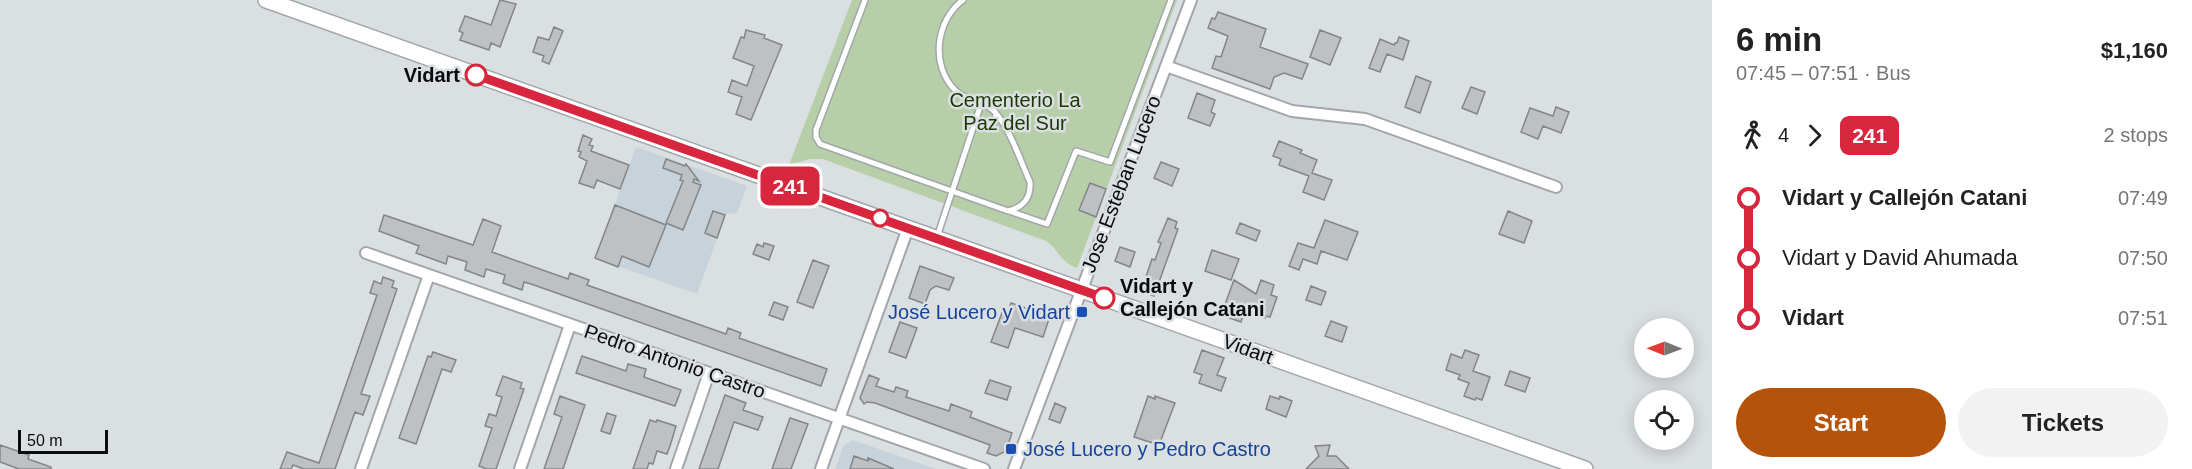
<!DOCTYPE html>
<html lang="en">
<head>
<meta charset="utf-8">
<style>
	body { margin:0; font-family:Helvetica,sans-serif; background:#f2f2f2; color:#222; height:100vh; display:flex; flex-direction:column; font-size:22px; white-space:nowrap }
	* { box-sizing:border-box; margin:0 }
	p { font-size:20px; color:#767676 }
	.icon { flex:none; width:33px; height:33px; fill:none; stroke:currentColor; stroke-width:2; stroke-linecap:round; stroke-linejoin:round }
	.map { position:relative; flex:1; overflow:hidden }
	.drawer { display:flex; flex-direction:column; background:#fff; width:480px }
	.drawer>* { flex:none }
	.badge { padding:0 12px; border-radius:9px; font-size:21px; line-height:39px }
	.needle { width:39px; rotate:271deg }
	.controls { position:absolute; left:1634px; top:318px; display:grid; gap:12px }
	.controls a { display:grid; place-items:center; width:60px; height:60px; border-radius:50%; background:#fff; box-shadow:0 3px 15px #0003; font-size:30px }
	.scale { position:absolute; left:18px; bottom:15px; width:90px; box-sizing:border-box; padding-left:6px; border:3px solid #0a0b0c; border-top:0; font-size:16px; line-height:21px; white-space:nowrap; color:#0a0b0c; -webkit-text-stroke:4px #dadfe2; paint-order:stroke }
	.map>.badge { position:absolute; translate:-50% -50%; box-shadow:0 0 0 3px #fff }
	.legs { display:flex; align-items:center; gap:9px; height:66px; padding:0 24px; font-size:20px }
	.legs p { margin-inline-start:auto }
	.headline { display:flex; align-items:center; justify-content:space-between; height:102px; padding:0 24px }
	h1 { font-size:33px; font-weight:700; line-height:45px }
	.cta { display:flex; gap:12px; margin-top:auto; padding:12px 24px }
	.cta a { flex:1; height:69px; border-radius:36px; background:#b45309; color:#fff; font-size:24px; font-weight:700; line-height:69px; text-align:center }
	.cta a+a { background:#f2f2f2; color:#222 }
	ul { padding:0 24px; list-style:none }
	li { display:flex; align-items:center; gap:21px; height:60px; font-size:22px }
	li i { display:grid; place-items:center; width:9px; height:100%; margin:0 8px; background:currentColor }
	li i::after { content:''; width:15px; height:15px; margin:-8px; border:4px solid; border-radius:50%; background:#fff }
	li p { margin-inline-start:auto }
	li:first-child i { background:linear-gradient(#0000 50%,currentColor 0) }
	li:last-child i { background:linear-gradient(currentColor 50%,#0000 0) }
	main { display:flex; flex:1; min-height:0 }
	.map>svg:first-child { display:block }
	.built { fill:#c7d2da }
	.green { fill:#b7cfa8 }
	.building { fill:#bdc1c4; stroke:#828689; stroke-width:1.5 }
	.lines { fill:none; stroke-linecap:round; stroke-linejoin:round }
	.lane-casing { stroke:#a2a6aa; stroke-width:8 }
	.street-casing { stroke:#a2a6aa; stroke-width:14 }
	.secondary-casing { stroke:#a2a6aa; stroke-width:18 }
	.lane { stroke:#fff; stroke-width:5 }
	.street { stroke:#fff; stroke-width:10 }
	.secondary { stroke:#fff; stroke-width:15 }
	.line-1-casing { stroke:#fff; stroke-width:14 }
	.line-1 { stroke:#d7263d; stroke-width:9 }
	.stop-1-dot { fill:#fff; stroke:#d7263d; stroke-width:3 }
	.transit-dot { fill:#1a4fb4; stroke:#dadfe2; stroke-width:2 }
	.labels { text-anchor:middle; stroke-width:5; stroke-linejoin:round; paint-order:stroke }
	.stop-label { font-size:20px; font-weight:bold; fill:#0a0b0c; stroke:#dadfe2; text-anchor:end }
	.park-label { font-size:20px; fill:#1c3604; stroke:#dadfe2 }
	.street-label { font-size:20px; fill:#0a0b0c; stroke:#dadfe2 }
	.transit-label { font-size:20px; fill:#164399; stroke:#dadfe2; text-anchor:end }
</style>
</head>
<body>
<main>
<div class="map">
<svg width="1712" height="469" viewBox="0 0 1712 469">
	<rect width="100%" height="100%" fill="#dadfe2"/>
	<!-- built -->
	<path class="built" d="M636 147 747 186 737 213 726 214 697 294 595 258Z
		M853 440 936 469H835L844 445Z"/>
	<!-- green -->
	<path class="green" d="M852 0H1177L1077 268C1060 262 1059 250 1046 241L823 159H810L789 165Z"/>
	<!-- building -->
	<path class="building" d="M500 0 516 4 500 47 491 43 489 50 460 40 463 33 459 31 465 16 491 25Z
		M1218 12 1266 29 1260 47 1308 64 1302 79 1284 73 1274 77 1270 89 1212 68 1216 56 1221 57 1228 36 1208 28 1212 18 1215 19Z
		M554 27 563 31 549 64 542 61 544 56 533 52 538 37 549 40Z
		M746 30 765 35 764 38 782 45 751 120 736 114 742 97 728 92 732 80 747 86 754 66 733 58 741 37 744 38Z
		M1320 30 1341 38 1330 65 1310 57Z
		M1399 37 1409 41 1403 60 1387 54 1380 72 1369 68 1380 39 1394 45 1395 43H1397Z
		M1416 76 1431 82 1420 113 1405 107Z
		M1471 87 1485 92 1477 114 1462 108Z
		M1197 93 1215 100 1211 112 1215 114 1210 126 1188 118Z
		M1556 107 1569 112 1561 133 1543 126 1538 139 1521 132 1530 108 1553 116Z
		M583 135 592 139 589 145 593 146 591 151 629 165 620 189 597 180 594 188 579 183 587 161 579 157 581 152 578 151Z
		M1279 141 1302 150 1300 153 1317 160 1312 173 1332 180 1324 200 1303 192 1309 176 1279 165 1281 159 1273 156Z
		M666 159 685 166 686 164 699 181 694 179 693 182 701 185 683 230 666 223 683 181 680 180 682 175 663 168Z
		M1161 162 1179 169 1172 186 1154 178Z
		M1090 183 1106 189 1096 217 1079 210Z
		M615 205 666 225 649 267 622 256 618 267 595 258Z
		M713 211 725 215 717 238 705 233Z
		M1508 211 1532 221 1524 243 1499 234Z
		M384 215 473 245 483 219 501 226 492 252 568 279 570 273 589 280 587 285 726 334 728 328 741 333 739 338 827 369 821 386 531 284 524 282 522 290 503 283 505 275 486 269 484 277 465 270 467 262 448 256 446 264 416 253 419 246 379 231Z
		M1168 218 1177 222 1175 228 1178 229 1154 296 1141 291 1152 259 1155 260 1161 243 1158 242Z
		M1325 220 1358 232 1347 260 1321 251 1317 264 1303 259 1299 270 1289 266 1298 243 1314 248Z
		M1240 223 1260 231 1256 241 1236 233Z
		M764 243 774 246 769 260 753 254 757 244 763 247Z
		M1120 247 1135 252 1130 267 1115 261Z
		M1212 250 1239 259 1231 280 1205 271Z
		M813 260 829 266 813 308 797 302Z
		M920 266 954 278 949 290 936 286 930 290 925 304 909 298Z
		M383 277 394 281 392 287 397 289 361 394 370 396 363 415 355 412 335 469H304L293 465 291 469H280L287 452 319 463 377 295 370 293 374 281 381 284Z
		M1234 280 1256 294 1261 280 1274 285 1271 295 1277 297 1270 317 1266 316 1265 318 1245 310 1241 322 1221 315Z
		M1311 286 1326 292 1321 305 1306 300Z
		M774 302 788 307 783 320 769 315Z
		M1011 303 1050 316 1043 337 1015 328 1008 348 991 342 1003 310 1008 312Z
		M1331 321 1347 327 1342 342 1325 336Z
		M900 322 917 328 906 358 889 352Z
		M1202 350 1224 358 1217 375 1226 378 1221 391 1199 383 1202 375 1194 372Z
		M1465 350 1479 355 1473 371 1490 377 1482 400 1476 398 1475 400 1464 396 1469 383 1458 379 1460 375 1446 370 1451 354 1462 358Z
		M433 352 456 360 451 372 442 369 416 444 399 438 428 356 431 357Z
		M582 356 626 371 628 364 646 369 644 377 681 390 675 406 576 373Z
		M1510 371 1530 378 1525 392 1505 385Z
		M869 375 879 379 876 386 894 392 896 387 908 391 906 397 949 411 951 404 972 412 970 417 1012 433 1006 451 996 456 987 453 990 445 875 403 867 402 864 404 860 398Z
		M503 376 522 383 520 388 524 389 496 469H487L479 466 492 428 485 426 489 414 496 416 502 397 496 395Z
		M990 380 1011 387 1007 400 985 393Z
		M725 395 746 403 743 410 763 417 758 430 734 422 718 469H699Z
		M560 396 585 405 563 469H544L562 417 554 414Z
		M1148 396 1155 399V396L1175 403 1159 445 1134 437Z
		M1270 396 1279 399 1280 396 1292 401 1286 417 1266 409Z
		M1055 403 1066 408 1060 423 1049 419Z
		M607 413 616 416 610 434 601 431Z
		M790 418 808 424 791 469H772Z
		M650 420 656 422 657 420 676 426 671 443 667 454 657 451 653 464 649 463 647 469H633Z
		M0 445 29 455 28 459 51 467V469H19L0 462Z
		M1330 445 1327 456H1336L1349 469H1306L1319 456 1315 446Z
		M854 456 868 461V458L894 469H850Z"/>
	<g class="lines">
		<defs>
			<path id="lane" d="M865 0 816 130V137L820 144 1008 211C1024 207 1031 198 1030 182 1020 160 1011 131 995 112 985 101 966 101 955 90 930 65 936 20 963 0
				M976 119 980 125 987 127 993 124 996 115
				M1009 211 1047 224 1076 151 1110 162 1171 0
				M937 237 981 104"/>
			<path id="street" d="M1166 66 1292 111 1365 119 1556 187
				M366 253 984 469
				M361 469 429 275
				M520 469 570 325
				M676 469 709 373
				M821 469 908 228
				M1014 469 1191 0"/>
			<path id="secondary" d="M266 0 1585 469"/>
		</defs>
		<!-- lane casing -->
		<use href="#lane" class="lane-casing"/>
		<!-- street casing -->
		<use href="#street" class="street-casing"/>
		<!-- secondary casing -->
		<use href="#secondary" class="secondary-casing"/>
		<!-- lane -->
		<use href="#lane" class="lane"/>
		<!-- street -->
		<use href="#street" class="street"/>
		<!-- secondary -->
		<use href="#secondary" class="secondary"/>
	</g>
	<g class="lines">
		<defs>
			<path id="line-1" d="M476 75 1104 298"/>
		</defs>
		<!-- line-1 casing -->
		<use href="#line-1" class="line-1-casing"/>
		<!-- line-1 -->
		<use href="#line-1" class="line-1"/>
	</g>
	<!-- markers -->
	<g class="stop-1-dot">
		<circle cx="476" cy="75" r="10"/>
		<circle cx="880" cy="218" r="8"/>
		<circle cx="1104" cy="298" r="10"/>
	</g>
	<g class="transit-dot">
		<rect x="1076" y="306" width="12" height="12" rx="3"/>
		<rect x="1005" y="443" width="12" height="12" rx="3"/>
	</g>
	<g class="labels">
		<!-- stop labels -->
		<g class="stop-label">
			<text x="460" y="82">Vidart</text>
			<text x="1120" y="293" text-anchor="start">Vidart y<tspan x="1120" dy="23">Callejón Catani</tspan></text>
		</g>
		<!-- park labels -->
		<g class="park-label">
			<text x="1015" y="107">Cementerio La<tspan x="1015" dy="23">Paz del Sur</tspan></text>
		</g>
		<!-- street labels -->
		<g class="street-label">
			<text transform="translate(1121 184) rotate(-69)" y="7">Jose Esteban Lucero</text>
			<text transform="translate(1248 349) rotate(20)" y="7">Vidart</text>
			<text transform="translate(675 361) rotate(19)" y="7">Pedro Antonio Castro</text>
		</g>
		<!-- transit labels -->
		<g class="transit-label">
			<text x="1070" y="319">José Lucero y Vidart</text>
			<text x="1023" y="456" text-anchor="start">José Lucero y Pedro Castro</text>
		</g>
	</g>
</svg>
<div class="controls">
<a><svg class="needle" viewBox="-14 -14 28 28"><path d="M0-13l5 13h-10z" fill="#e53935"/><path d="M0 13l5-13h-10z" fill="#767676"/></svg></a>
<a><svg class="icon" aria-label="locate" viewBox="0 0 24 24"><circle cx="12" cy="12" r="6"/><path d="M12 2v4M12 18v4M2 12h4M18 12h4"/></svg></a>
</div>
<div class="scale">50 m</div>
<b class="badge" style="left:790px;top:186px;background:#d7263d;color:#fff">241</b>
</div>
<section class="drawer">
<div class="headline"><div><h1>6 min</h1><p>07:45 – 07:51 · Bus</p></div><b>$1,160</b></div>
<div class="legs"><svg class="icon" aria-label="walk" viewBox="0 0 24 24"><circle cx="13" cy="4" r="2"/><path d="M13 8l-2 6 4 7M11 14l-3 7M7 12l3-4h3l4 4"/></svg>4<svg class="icon" aria-label="forward" viewBox="0 0 24 24"><path d="M9 5l7 7-7 7"/></svg><b class="badge" style="background:#d7263d;color:#fff">241</b><p>2 stops</p></div>
<ul>
<li><i style="color:#d7263d"></i><b>Vidart y Callejón Catani</b><p>07:49</p></li>
<li><i style="color:#d7263d"></i><span>Vidart y David Ahumada</span><p>07:50</p></li>
<li><i style="color:#d7263d"></i><b>Vidart</b><p>07:51</p></li>
</ul>
<div class="cta"><a>Start</a><a>Tickets</a></div>
</section>
</main>
</body>
</html>
